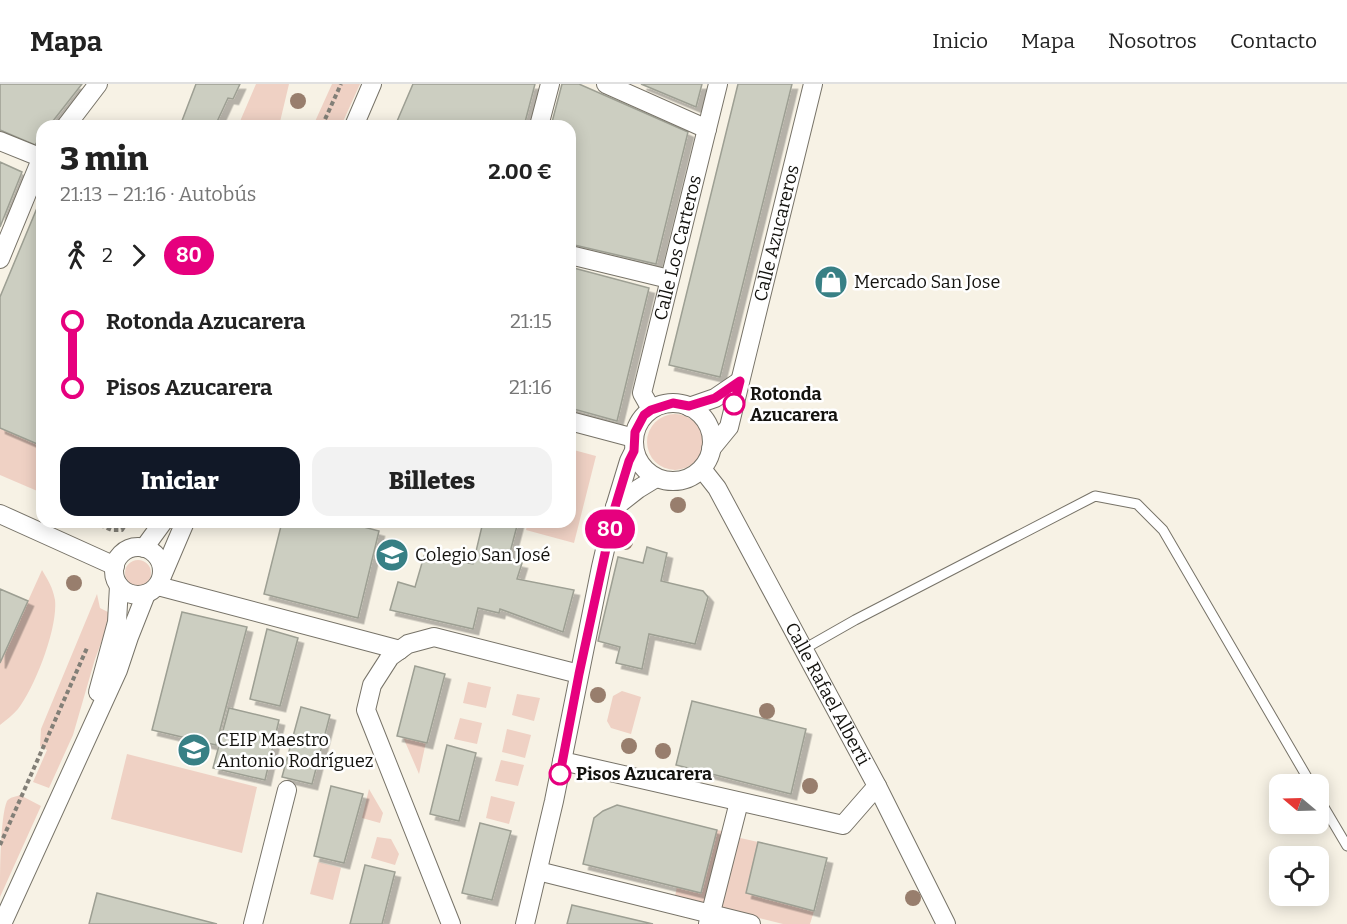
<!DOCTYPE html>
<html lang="es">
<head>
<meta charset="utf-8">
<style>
	body { margin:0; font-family:Bitter,serif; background:#f2f2f2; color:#222; height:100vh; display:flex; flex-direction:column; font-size:22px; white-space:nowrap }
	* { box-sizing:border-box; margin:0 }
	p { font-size:20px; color:#767676 }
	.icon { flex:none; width:33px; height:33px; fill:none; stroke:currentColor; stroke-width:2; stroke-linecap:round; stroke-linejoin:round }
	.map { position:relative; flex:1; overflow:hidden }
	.details { position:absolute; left:36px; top:36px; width:540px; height:408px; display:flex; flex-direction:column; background:#fff; border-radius:18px; box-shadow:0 3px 15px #0003 }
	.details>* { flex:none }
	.badge { padding:0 12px; border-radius:20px; font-size:21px; line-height:39px }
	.needle { width:39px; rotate:289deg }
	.controls { position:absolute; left:1269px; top:690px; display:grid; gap:12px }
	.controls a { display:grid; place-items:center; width:60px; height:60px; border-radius:12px; background:#fff; box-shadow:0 3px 15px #0003; font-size:30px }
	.map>.badge { position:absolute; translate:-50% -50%; box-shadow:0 0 0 3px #fff }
	.legs { display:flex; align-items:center; gap:9px; height:66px; padding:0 24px; font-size:20px }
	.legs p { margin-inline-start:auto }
	.overview { display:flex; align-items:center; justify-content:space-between; height:102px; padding:0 24px }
	h1 { font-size:33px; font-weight:800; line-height:45px }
	.cta { display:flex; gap:12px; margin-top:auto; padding:12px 24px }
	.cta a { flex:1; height:69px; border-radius:18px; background:#111827; color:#fff; font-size:24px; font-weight:800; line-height:69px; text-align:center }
	.cta a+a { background:#f2f2f2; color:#222 }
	ul { padding:0 24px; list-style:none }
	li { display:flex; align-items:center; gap:21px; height:66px; font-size:22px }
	li i { display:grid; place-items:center; width:9px; height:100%; margin:0 8px; background:currentColor }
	li i::after { content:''; width:15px; height:15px; margin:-8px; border:4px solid; border-radius:50%; background:#fff }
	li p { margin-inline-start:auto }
	li:first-child i { background:linear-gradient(#0000 50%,currentColor 0) }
	li:last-child i { background:linear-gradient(currentColor 50%,#0000 0) }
	header { display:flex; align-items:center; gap:36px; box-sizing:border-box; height:84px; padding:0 30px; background:#fff; border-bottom:2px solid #e0e0e0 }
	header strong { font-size:28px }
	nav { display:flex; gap:33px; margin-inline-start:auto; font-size:21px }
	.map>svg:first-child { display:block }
	.green { fill:#efd1c4 }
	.building { fill:#cccec1; stroke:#9d9f93; stroke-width:1.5; filter:url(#shadow) }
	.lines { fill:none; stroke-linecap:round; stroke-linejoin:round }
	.lane-casing { stroke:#777368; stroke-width:11 }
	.street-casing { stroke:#777368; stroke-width:20 }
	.path { stroke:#827f77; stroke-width:4; stroke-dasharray:4.5 3; stroke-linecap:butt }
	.lane { stroke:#fff; stroke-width:9 }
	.street { stroke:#fff; stroke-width:18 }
	.tree { fill:#987e6d }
	.line-1-casing { stroke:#fff; stroke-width:14 }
	.line-1 { stroke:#e6007e; stroke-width:9 }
	.stop-1-dot { fill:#fff; stroke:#e6007e; stroke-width:3 }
	.labels { text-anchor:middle; stroke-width:5; stroke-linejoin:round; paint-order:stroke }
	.street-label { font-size:18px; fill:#13120e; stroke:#fff }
	.poi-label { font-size:18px; fill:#13120e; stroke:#fff; text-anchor:start }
	.stop-label { font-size:18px; font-weight:bold; fill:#13120e; stroke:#fff; text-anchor:start }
</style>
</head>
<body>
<header>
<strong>Mapa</strong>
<nav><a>Inicio</a><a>Mapa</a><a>Nosotros</a><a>Contacto</a></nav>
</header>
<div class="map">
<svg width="1347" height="840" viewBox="0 0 1347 840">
	<defs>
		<filter id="shadow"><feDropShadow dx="5.5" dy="5.5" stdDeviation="0" flood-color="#0004"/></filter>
	</defs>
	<rect width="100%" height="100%" fill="#f7f2e5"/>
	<!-- green -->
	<path class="green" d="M256 0H289L279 42H238Z
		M332 0H360L341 42H313Z
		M647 358a28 28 0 1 1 56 0a28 28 0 1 1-56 0Z
		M0 344 42 362V409L0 391Z
		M570 365 596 372 574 459 526 446 528 438H570Z
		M125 489a13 13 0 1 1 26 0a13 13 0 1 1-26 0Z
		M42 486C48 496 53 504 55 516 58 544 35 603 18 625 13 631 6 636 0 641V579Z
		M97 510 100 524 112 530 95 575 73 651 49 704 33 698 47 666 40 662 41 645Z
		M468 598 491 603 486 624 463 619Z
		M622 607 641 613 631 650 611 644 607 637 613 612Z
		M517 610 540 614 534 637 512 631Z
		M460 634 482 639 477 660 454 655Z
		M507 645 531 651 525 674 502 668Z
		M403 653 426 658 419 690Z
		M127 670 257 703 242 769 111 735Z
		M501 676 524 681 518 702 495 697Z
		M369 705 383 729 380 739 362 734Z
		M20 711 41 722 0 813C0 792 0 733 7 717 10 713 15 713 20 711Z
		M491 712 515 718 509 740 486 734Z
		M717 746 727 748 707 821 675 812 677 803 701 809Z
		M377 753 391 755 399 770 395 781 371 774Z
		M736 753 758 758 747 809 814 827 810 840H783L719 824Z
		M318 778 341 784 333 816 310 810Z"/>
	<!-- building -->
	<path class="building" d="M0 0H82L49 42H42V51L35 61 0 46Z
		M196 0H240L233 15 228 14 215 42H180Z
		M413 0H535L524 42H395Z
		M562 0H579L688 48 656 180 570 160V42H551Z
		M641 0H702L696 23Z
		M738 0H792L720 293 669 281Z
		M0 78 22 88 0 143Z
		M42 112V362L0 344V213Z
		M570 183 649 204 617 337 570 324Z
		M282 438H345L379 447 358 534 264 510Z
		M483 438H518L508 476 522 479 517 495 574 506 563 548 500 525 499 529 478 524 473 545 390 526 398 498 415 503 424 472 473 480Z
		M647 463 667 469 661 497 703 507 708 513 695 560 649 550 642 585 616 579 620 563 598 557 618 473 643 479Z
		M0 505 28 517 0 579Z
		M182 528 247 543 216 661 152 646Z
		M267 545 298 554 280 622 250 615Z
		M415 582 445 590 427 659 397 652Z
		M692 617 806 645 791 710 676 681Z
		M301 623 330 631 312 700 282 693Z
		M229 624 279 636 265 696 213 684Z
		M447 661 476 669 459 737 430 730Z
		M331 702 363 710 344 779 314 772Z
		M617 721 717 746 701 809 583 780 594 734 603 727Z
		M480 739 511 747 492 816 462 809Z
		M758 758 827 774 814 827 746 809Z
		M365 781 395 788 382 840H350Z
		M97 809 217 840H89Z
		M572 821 653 840H567Z"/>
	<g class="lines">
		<defs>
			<path id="lane" d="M804 565 855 536 1095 412 1137 420 1163 446 1311 700
				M1318 713 1347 762"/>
			<g id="street">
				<path d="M606 0 707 45"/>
				<path d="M66 42 98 0"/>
				<path d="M354 42 372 0"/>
				<path d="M539 42 550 0"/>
				<path d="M0 57 42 74"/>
				<path d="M570 171 669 195"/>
				<path d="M0 175 42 73"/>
				<circle cx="673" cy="358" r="39"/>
				<path d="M689 323 715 314 740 297"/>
				<path id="s1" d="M651 325 642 309 718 0"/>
				<path d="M570 337 634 354"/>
				<path id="s2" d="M711 365 729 343 813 0"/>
				<path id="s3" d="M702 385 717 404 877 702 946 840"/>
				<path d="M615 423 638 405 656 394"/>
				<path d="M0 430 115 482"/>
				<circle cx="138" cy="487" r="24"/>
				<path d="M144 464 163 438"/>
				<path d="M162 492 185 438"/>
				<path d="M158 502 400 566"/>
				<path d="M98 608 117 538 119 502"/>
				<path d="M562 677 843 741 877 702"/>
				<path d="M538 787 751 840"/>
				<path d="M2 840 118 586 129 553 146 510"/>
				<path d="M253 840 287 706"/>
				<path d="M451 840 366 626 372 601 390 573 408 560 434 553 579 590"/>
				<path d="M525 840 554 717 601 483 615 423 629 377 634 367"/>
				<path d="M708 840 739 718"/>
			</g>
		</defs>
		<!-- lane casing -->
		<use href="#lane" class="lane-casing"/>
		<!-- street casing -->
		<use href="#street" class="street-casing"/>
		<!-- path -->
		<path class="path" d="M322 42 341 0
			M93 438 112 446H122L127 438
			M0 761 87 564"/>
		<!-- lane -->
		<use href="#lane" class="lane"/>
		<!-- street -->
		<use href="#street" class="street"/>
	</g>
	<!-- trees -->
	<g class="tree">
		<circle cx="298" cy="17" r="8"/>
		<circle cx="678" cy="421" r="8"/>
		<circle cx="625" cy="458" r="8"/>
		<circle cx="74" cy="499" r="8"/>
		<circle cx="598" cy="611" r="8"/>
		<circle cx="767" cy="627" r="8"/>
		<circle cx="629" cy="662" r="8"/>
		<circle cx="663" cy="667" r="8"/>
		<circle cx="810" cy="702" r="8"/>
		<circle cx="913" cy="814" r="8"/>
	</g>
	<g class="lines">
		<defs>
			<path id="line-1" d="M560 690 579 590 615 423 629 377 634 367 635 348 644 331 651 326 673 319 689 322 715 314 740 297 734 320"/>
		</defs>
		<!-- line-1 casing -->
		<use href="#line-1" class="line-1-casing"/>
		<!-- line-1 -->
		<use href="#line-1" class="line-1"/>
	</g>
	<!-- icons -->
	<defs>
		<symbol id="shop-disc" viewBox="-11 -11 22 22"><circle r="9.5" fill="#388085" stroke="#fff"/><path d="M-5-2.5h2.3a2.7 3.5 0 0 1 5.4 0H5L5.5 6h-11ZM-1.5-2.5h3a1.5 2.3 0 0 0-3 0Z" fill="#fff"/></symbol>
		<symbol id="school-disc" viewBox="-11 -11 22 22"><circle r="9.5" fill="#388085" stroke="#fff"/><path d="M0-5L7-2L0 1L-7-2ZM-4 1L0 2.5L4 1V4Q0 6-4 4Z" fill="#fff"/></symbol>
	</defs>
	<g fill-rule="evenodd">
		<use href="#shop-disc" x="812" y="179" width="38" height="38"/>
		<use href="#school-disc" x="373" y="452" width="38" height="38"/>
		<use href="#school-disc" x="175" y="647" width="38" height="38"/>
	</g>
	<!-- markers -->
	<g class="stop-1-dot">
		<circle cx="734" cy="320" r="10"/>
		<circle cx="560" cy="690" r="10"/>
	</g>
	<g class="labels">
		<!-- street labels -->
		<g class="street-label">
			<text dy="6" stroke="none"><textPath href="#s2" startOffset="228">Calle Azucareros</textPath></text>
			<text dy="6" stroke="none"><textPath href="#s1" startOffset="168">Calle Los Carteros</textPath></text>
			<text dy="6" stroke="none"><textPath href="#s3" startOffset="258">Calle Rafael Alberti</textPath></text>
		</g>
		<!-- poi labels -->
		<g class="poi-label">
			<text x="854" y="204">Mercado San Jose</text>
			<text x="415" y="477">Colegio San José</text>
			<text x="217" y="662">CEIP Maestro<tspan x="217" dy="21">Antonio Rodríguez</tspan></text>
		</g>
		<!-- stop labels -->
		<g class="stop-label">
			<text x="750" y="316">Rotonda<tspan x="750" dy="21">Azucarera</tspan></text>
			<text x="576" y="696">Pisos Azucarera</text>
		</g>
	</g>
</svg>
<div class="controls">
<a><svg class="needle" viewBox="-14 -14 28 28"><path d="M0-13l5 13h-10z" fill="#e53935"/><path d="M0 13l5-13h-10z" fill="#767676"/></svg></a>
<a><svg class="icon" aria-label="locate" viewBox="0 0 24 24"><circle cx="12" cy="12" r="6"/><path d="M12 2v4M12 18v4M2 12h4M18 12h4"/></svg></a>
</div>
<b class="badge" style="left:610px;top:445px;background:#e6007e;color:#fff">80</b>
<section class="details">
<div class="overview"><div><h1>3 min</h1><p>21:13 – 21:16 · Autobús</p></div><b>2.00 €</b></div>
<div class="legs"><svg class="icon" aria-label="walk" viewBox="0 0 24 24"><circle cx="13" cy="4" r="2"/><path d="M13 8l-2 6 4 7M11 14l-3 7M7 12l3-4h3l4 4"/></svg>2<svg class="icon" aria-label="forward" viewBox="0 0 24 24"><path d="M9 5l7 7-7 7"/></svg><b class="badge" style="background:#e6007e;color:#fff">80</b></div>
<ul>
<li><i style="color:#e6007e"></i><b>Rotonda Azucarera</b><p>21:15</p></li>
<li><i style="color:#e6007e"></i><b>Pisos Azucarera</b><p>21:16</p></li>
</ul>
<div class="cta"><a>Iniciar</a><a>Billetes</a></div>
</section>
</div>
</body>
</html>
